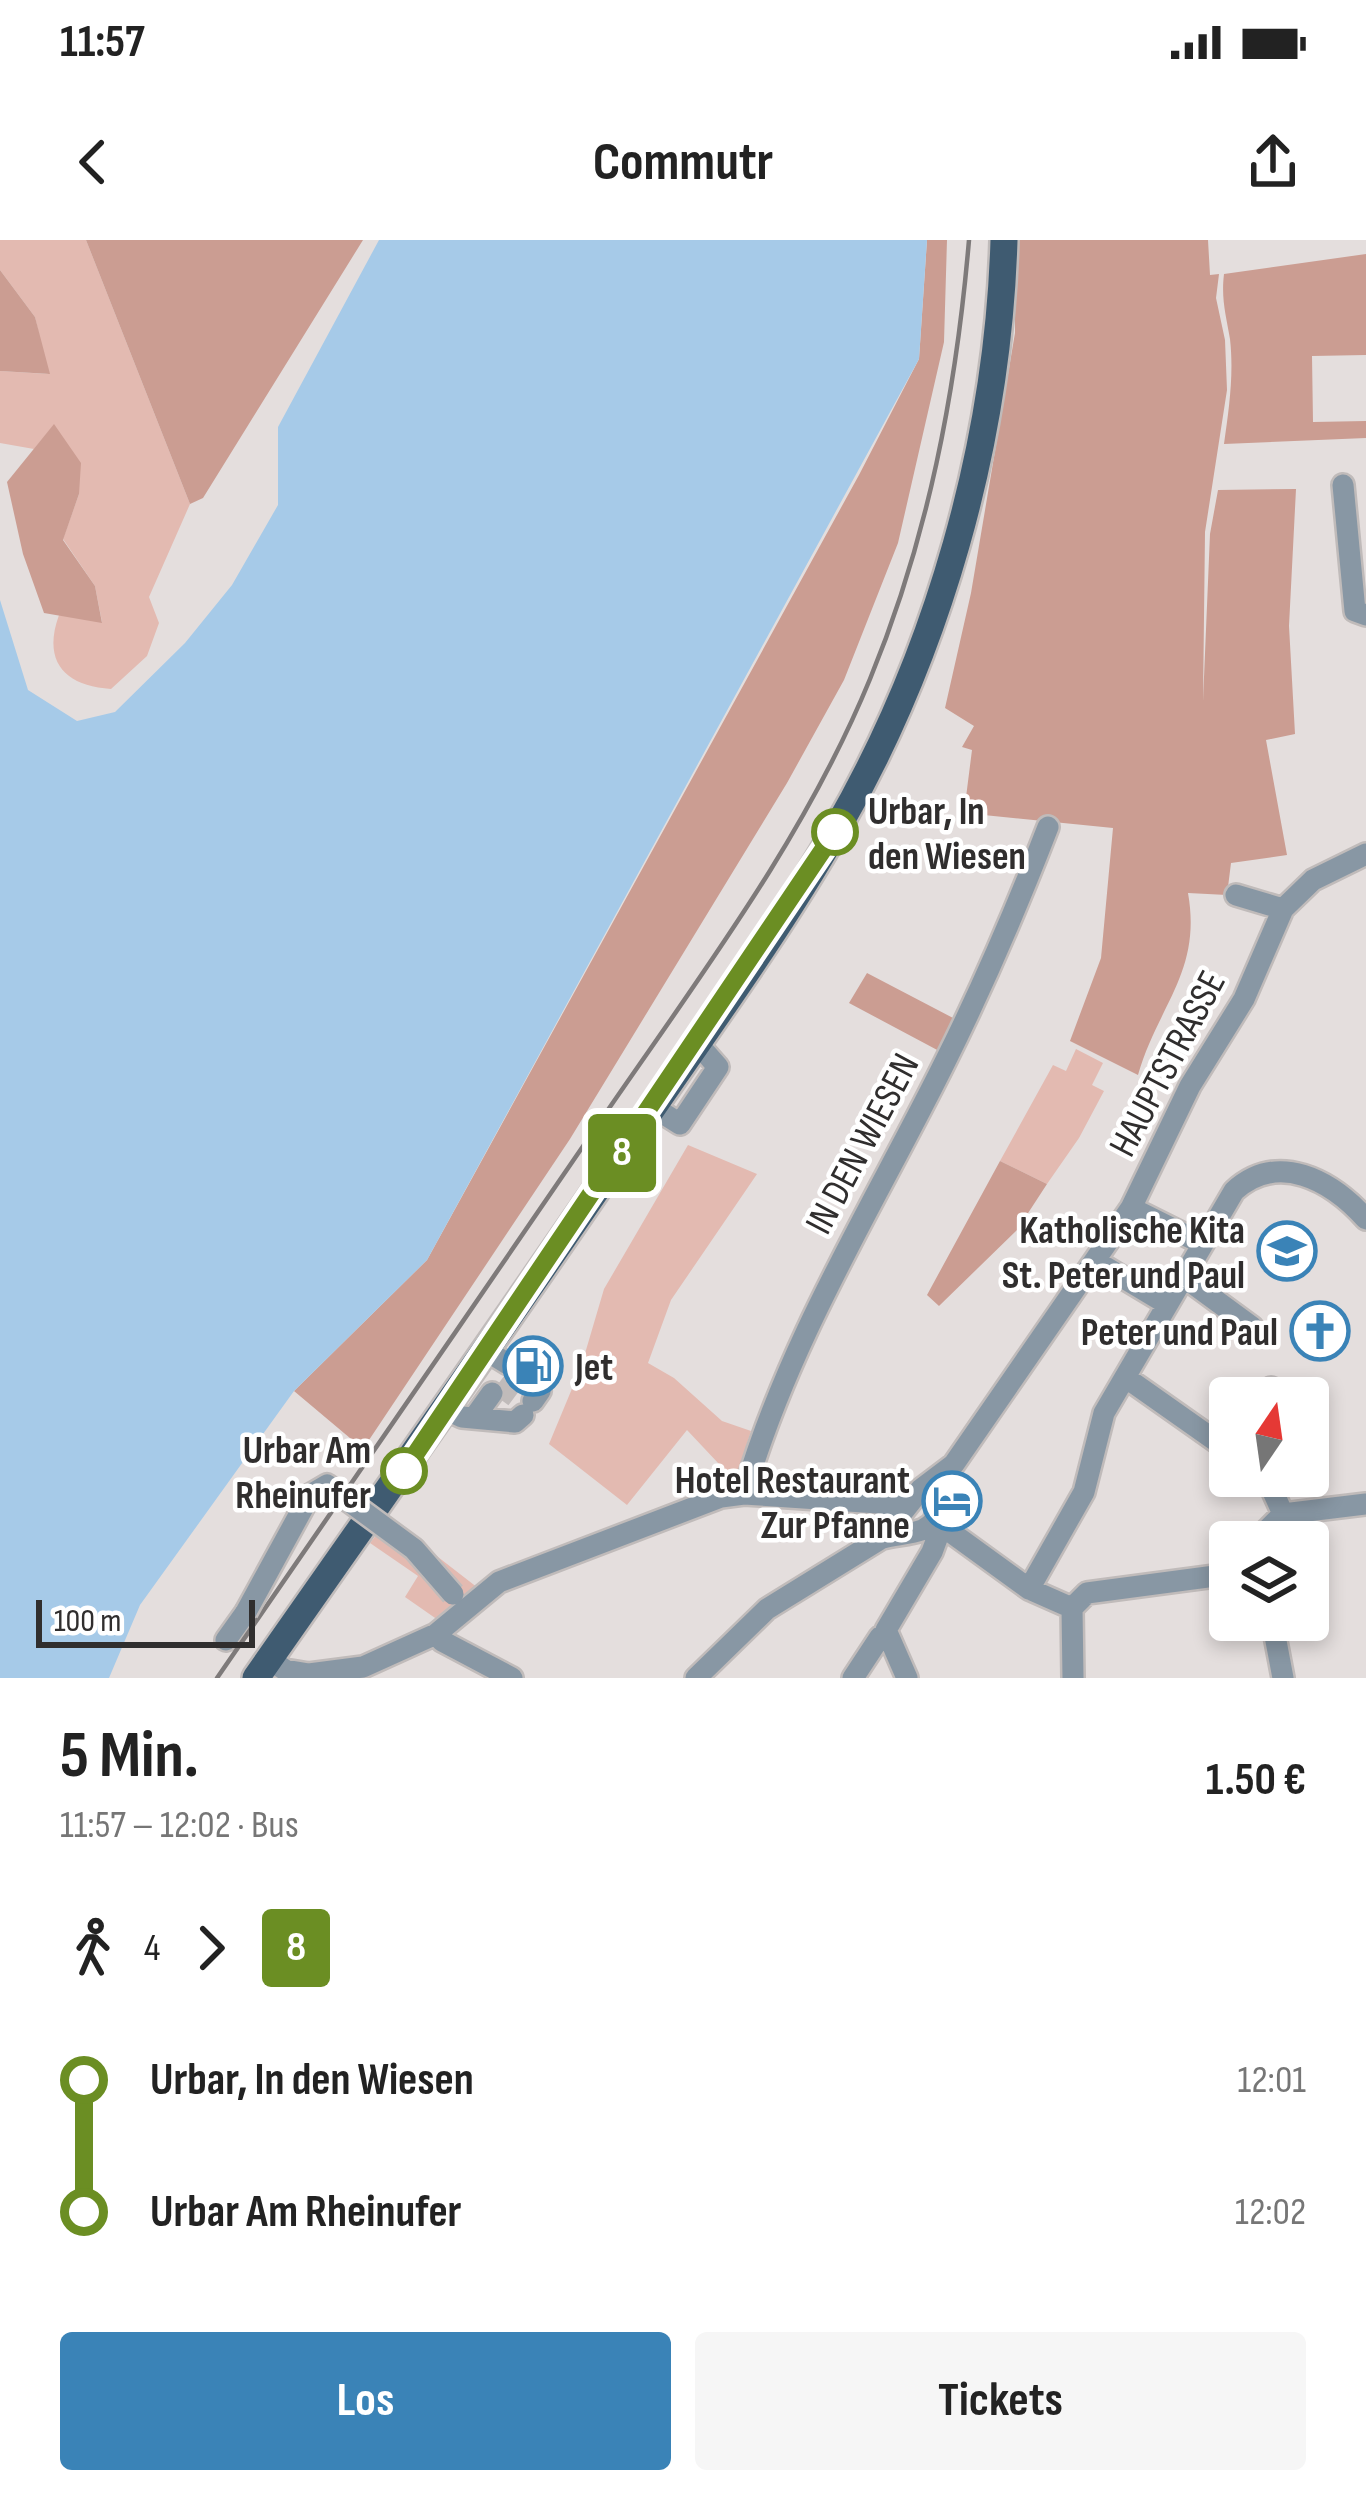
<!DOCTYPE html>
<html lang="de">
<head>
<meta charset="utf-8">
<style>
	body { margin:0; font-family:"Sofia Sans Condensed",sans-serif; background:#f6f6f6; color:#222; height:100vh; display:flex; flex-direction:column; font-size:45px; white-space:nowrap }
	* { box-sizing:border-box; margin:0 }
	p { font-size:39px; color:#767676 }
	.icon { flex:none; width:66px; height:66px; fill:none; stroke:currentColor; stroke-width:2; stroke-linecap:round; stroke-linejoin:round }
	.map { position:relative; height:1438px; overflow:hidden }
	.side { display:flex; flex-direction:column; background:#fff; flex:1 }
	.side>* { flex:none }
	.badge { padding:0 24px; border-radius:9px; font-size:42px; line-height:78px }
	.needle { width:78px; rotate:13deg }
	.fabs { position:absolute; left:1209px; top:1137px; display:grid; gap:24px }
	.fabs a { display:grid; place-items:center; width:120px; height:120px; border-radius:12px; background:#fff; box-shadow:0 6px 18px #0003; font-size:60px }
	.scale { position:absolute; left:36px; bottom:30px; width:219px; box-sizing:border-box; padding-left:12px; border:6px solid #302e2e; border-top:0; font-size:33px; line-height:42px; white-space:nowrap; color:#302e2e; -webkit-text-stroke:9px #fff; paint-order:stroke }
	.map>.badge { position:absolute; translate:-50% -50%; box-shadow:0 0 0 6px #fff }
	.legs { display:flex; align-items:center; gap:18px; height:132px; padding:0 60px; font-size:39px }
	.legs p { margin-inline-start:auto }
	.head { display:flex; align-items:center; justify-content:space-between; height:204px; padding:0 60px }
	h1 { font-size:66px; font-weight:700; line-height:90px }
	.primary-button { display:flex; gap:24px; margin-top:auto; padding:24px 60px }
	.primary-button a { flex:1; height:138px; border-radius:12px; background:#3a83b7; color:#fff; font-size:48px; font-weight:700; line-height:138px; text-align:center }
	.primary-button a+a { background:#f6f6f6; color:#222 }
	ul { padding:0 60px; list-style:none }
	li { display:flex; align-items:center; gap:42px; height:132px; font-size:45px }
	li i { display:grid; place-items:center; width:18px; height:100%; margin:0 15px; background:currentColor }
	li i::after { content:''; width:30px; height:30px; margin:-15px; border:9px solid; border-radius:50%; background:#fff }
	li p { margin-inline-start:auto }
	li:first-child i { background:linear-gradient(#0000 50%,currentColor 0) }
	li:last-child i { background:linear-gradient(currentColor 50%,#0000 0) }
	.status { display:flex; justify-content:space-between; align-items:center; height:84px; padding:0 60px; background:#fff; direction:ltr }
	.status svg { height:33px; fill:currentColor }
	header { display:flex; justify-content:space-between; align-items:center; height:156px; padding:0 60px; background:#fff; font-size:54px; font-weight:700 }
	.map>svg:first-child { display:block }
	.green { fill:#e3bab1 }
	.forest { fill:#cb9d92 }
	.water { fill:#a6cae8 }
	.lines { fill:none; stroke-linecap:round; stroke-linejoin:round }
	.minor-tunnel { stroke:#c0bbba; stroke-width:21; stroke-dasharray:21 10; stroke-linecap:butt }
	.minor-casing { stroke:#c0bbba; stroke-width:26 }
	.major-casing { stroke:#c0bbba; stroke-width:32 }
	.minor { stroke:#8897a4; stroke-width:21 }
	.major { stroke:#3f5b71; stroke-width:27 }
	.rail { stroke:#7e7a7a; stroke-width:4.5 }
	.minor-bridge-casing { stroke:#c0bbba; stroke-width:26; stroke-linecap:butt }
	.minor-bridge { stroke:#8897a4; stroke-width:21 }
	.line-1-casing { stroke:#fff; stroke-width:27 }
	.line-1 { stroke:#6b8e23; stroke-width:18 }
	.stop-1-dot { fill:#fff; stroke:#6b8e23; stroke-width:6 }
	.labels { text-anchor:middle; stroke-width:9; stroke-linejoin:round; paint-order:stroke }
	.stop-label { font-size:39px; font-weight:bold; fill:#302e2e; stroke:#fff; text-anchor:start }
	.street-label { font-size:39px; fill:#302e2e; stroke:#fff }
	.poi-label { font-size:39px; font-weight:bold; fill:#302e2e; stroke:#fff; text-anchor:end }
</style>
</head>
<body>
<div class="status"><b>11:57</b><svg viewBox="0 0 49 12"><path d="M0 12V9h3v3zM5 12V6h3v6zM10 12V3h3v9zM15 12V0h3v12zM26 1h20v11H26zM47 4h2v5h-2z"/></svg></div>
<header><svg class="icon" aria-label="back" viewBox="0 0 24 24"><path d="M15 5l-7 7 7 7"/></svg>Commutr<svg class="icon" aria-label="share" viewBox="0 0 24 24"><path d="M12 15V3M7 8l5-5 5 5M5 13v7h14v-7"/></svg></header>
<div class="map">
<svg width="1366" height="1438" viewBox="0 0 1366 1438">
	<rect width="100%" height="100%" fill="#e4dedd"/>
	<!-- green -->
	<path class="green" d="M0 0H86L190 264 149 357 159 383 147 416 111 449C65 446 42 422 59 375L102 382 95 346 63 299 79 254 54 185 34 209 0 203V131L48 134 35 77 0 30Z
		M1076 809 1103 823 1092 845 1104 851 1079 898 1047 944 1000 921 1053 825 1066 831Z
		M688 905 757 934 671 1060 648 1123 674 1138 722 1181 751 1191 735 1241 687 1190 627 1265 549 1204 581 1127 604 1049Z
		M389 1279 478 1348 438 1380 405 1357 418 1336 370 1303Z"/>
	<!-- forest -->
	<path class="forest" d="M86 0H363L203 258 190 264Z
		M927 0H947L944 102 898 303 844 440 787 543 570 899 363 1209 294 1151 427 1020 859 235 919 119Z
		M1015 0H1208L1210 35 1219 34 1216 58 1225 100 1227 150 1205 292 1203 461 1210 294 1218 250 1296 249 1289 386 1295 494 1266 500 1287 615 1231 623 1227 655 1188 653C1202 732 1158 765 1138 835L1070 801 1101 718 1113 588 964 573 972 510 962 507 974 486 945 468 971 353 1015 93Z
		M1366 14V115L1312 116 1313 182 1366 181V198L1224 204C1229 169 1234 134 1230 99 1226 75 1221 59 1224 34Z
		M0 30 35 77 50 134 0 131Z
		M54 184 81 223 79 254 63 300 95 346 102 383 44 373 23 314 7 242Z
		M867 733 955 779 941 812 849 763Z
		M1000 921 1047 944 1017 990 939 1066 927 1055Z"/>
	<!-- water -->
	<path class="water" d="M379 0H927L919 119 427 1020 294 1151 140 1365 109 1438H0V360L28 450 77 481 115 472 185 403 232 345 278 265V187Z"/>
	<g class="lines">
		<!-- minor-tunnel -->
		<path class="minor-tunnel" d="M500 1159 520 1132"/>
		<defs>
			<path id="minor" d="M1343 245 1355 371 1366 375
				M1236 655 1283 669
				M653 867 680 884 718 827 696 802
				M1131 968 1203 1004
				M1097 1022 1167 1064
				M1184 1037 1252 1087
				M487 1111 508 1124
				M1125 1137 1230 1211
				M1265 1158 1271 1148
				M533 1161 540 1151 535 1143
				M447 1170 462 1177 515 1182 523 1175
				M474 1178 492 1153
				M1266 1236 1283 1274
				M744 1254C789 1099 874 965 945 822 983 746 1017 667 1048 587
				M934 1280 1029 1349 1072 1368
				M883 1298C895 1295 911 1294 922 1290 943 1282 949 1248 950 1229
				M1255 1302 1283 1274 1366 1264
				M1029 1349 1084 1252 1104 1173 1234 951C1278 911 1331 940 1366 979
				M1072 1368 1087 1353 1215 1336 1230 1328
				M1072 1368 1073 1438
				M1272 1380 1283 1438
				M436 1394 442 1401 512 1438
				M226 1400 246 1372
				M269 1419 285 1430 309 1434 363 1427 436 1394 499 1342 721 1257 744 1254 908 1265
				M696 1438 767 1369 882 1298 921 1249 954 1224 1131 968 1190 846 1244 759 1283 669 1313 640 1366 614
				M853 1438 880 1397 887 1395
				M907 1438 886 1390 932 1312 942 1285"/>
			<path id="major" d="M256 1438C379 1262 504 1086 625 908 696 803 773 700 836 590 938 414 998 203 1004 0"/>
		</defs>
		<!-- minor casing -->
		<use href="#minor" class="minor-casing"/>
		<!-- major casing -->
		<use href="#major" class="major-casing"/>
		<!-- minor -->
		<use href="#minor" class="minor"/>
		<!-- major -->
		<use href="#major" class="major"/>
		<!-- rail -->
		<path class="rail" d="M217 1438C349 1246 481 1056 612 864 706 728 807 593 870 439 928 298 956 152 969 0"/>
		<defs>
			<path id="minor-bridge" d="M246 1372 310 1255 327 1245 414 1309 453 1354"/>
		</defs>
		<!-- minor-bridge casing -->
		<use href="#minor-bridge" class="minor-bridge-casing"/>
		<!-- minor-bridge -->
		<use href="#minor-bridge" class="minor-bridge"/>
	</g>
	<g class="lines">
		<defs>
			<path id="line-1" d="M404 1231 835 592"/>
		</defs>
		<!-- line-1 casing -->
		<use href="#line-1" class="line-1-casing"/>
		<!-- line-1 -->
		<use href="#line-1" class="line-1"/>
	</g>
	<!-- icons -->
	<defs>
		<symbol id="school-ring" viewBox="-11 -11 22 22"><circle r="9.5" fill="#fff" stroke="#3a83b7" stroke-width="1.5"/><path d="M0-5L7-2L0 1L-7-2ZM-4 1L0 2.5L4 1V4Q0 6-4 4Z" fill="#3a83b7"/></symbol>
		<symbol id="church-ring" viewBox="-11 -11 22 22"><circle r="9.5" fill="#fff" stroke="#3a83b7" stroke-width="1.5"/><path d="M-1.2-6h2.4v3.5h3.3v2.4h-3.3V6h-2.4V-.1h-3.3v-2.4h3.3Z" fill="#3a83b7"/></symbol>
		<symbol id="fuel-ring" viewBox="-11 -11 22 22"><circle r="9.5" fill="#fff" stroke="#3a83b7" stroke-width="1.5"/><path d="M-5.5-6h7V0h2V4h1.3V-2.5L3-4.5l.8-.8L6-3V5H2.5V1h-1V6h-7ZM-4.2-4.7v3.2H.2V-4.7Z" fill="#3a83b7"/></symbol>
		<symbol id="hotel-ring" viewBox="-11 -11 22 22"><circle r="9.5" fill="#fff" stroke="#3a83b7" stroke-width="1.5"/><path d="M-6-4.5h1.5V1H6V5H4.5V3h-9V5H-6ZM-4 0a1.8 1.8 0 1 1 3.6 0ZM.5 0V-2.5h3Q6-2.5 6 0Z" fill="#3a83b7"/></symbol>
	</defs>
	<g fill-rule="evenodd">
		<use href="#school-ring" x="1254" y="978" width="66" height="66"/>
		<use href="#church-ring" x="1287" y="1058" width="66" height="66"/>
		<use href="#fuel-ring" x="500" y="1093" width="66" height="66"/>
		<use href="#hotel-ring" x="919" y="1228" width="66" height="66"/>
	</g>
	<!-- markers -->
	<g class="stop-1-dot">
		<circle cx="835" cy="592" r="21"/>
		<circle cx="404" cy="1231" r="21"/>
	</g>
	<g class="labels">
		<!-- stop labels -->
		<g class="stop-label">
			<text x="868" y="584">Urbar, In<tspan x="868" dy="45">den Wiesen</tspan></text>
			<text x="371" y="1223" text-anchor="end">Urbar Am<tspan x="371" dy="45">Rheinufer</tspan></text>
		</g>
		<!-- street labels -->
		<g class="street-label">
			<text transform="translate(1166 823) rotate(-62)" y="14">HAUPTSTRASSE</text>
			<text transform="translate(861 903) rotate(-62)" y="14">IN DEN WIESEN</text>
		</g>
		<!-- poi labels -->
		<g class="poi-label">
			<text x="1245" y="1003">Katholische Kita<tspan x="1245" dy="45">St. Peter und Paul</tspan></text>
			<text x="1278" y="1105">Peter und Paul</text>
			<text x="575" y="1140" text-anchor="start">Jet</text>
			<text x="910" y="1253">Hotel Restaurant<tspan x="910" dy="45">Zur Pfanne</tspan></text>
		</g>
	</g>
</svg>
<div class="fabs">
<a><svg class="needle" viewBox="-14 -14 28 28"><path d="M0-13l5 13h-10z" fill="#e53935"/><path d="M0 13l5-13h-10z" fill="#767676"/></svg></a>
<a><svg class="icon" aria-label="layers" viewBox="0 0 24 24"><path d="M12 4l9 5-9 5-9-5zM3 14l9 5 9-5"/></svg></a>
</div>
<div class="scale">100 m</div>
<b class="badge" style="left:622px;top:913px;background:#6b8e23;color:#fff">8</b>
</div>
<section class="side">
<div class="head"><div><h1>5 Min.</h1><p>11:57 – 12:02 · Bus</p></div><b>1.50 €</b></div>
<div class="legs"><svg class="icon" aria-label="walk" viewBox="0 0 24 24"><circle cx="13" cy="4" r="2"/><path d="M13 8l-2 6 4 7M11 14l-3 7M7 12l3-4h3l4 4"/></svg>4<svg class="icon" aria-label="forward" viewBox="0 0 24 24"><path d="M9 5l7 7-7 7"/></svg><b class="badge" style="background:#6b8e23;color:#fff">8</b></div>
<ul>
<li><i style="color:#6b8e23"></i><b>Urbar, In den Wiesen</b><p>12:01</p></li>
<li><i style="color:#6b8e23"></i><b>Urbar Am Rheinufer</b><p>12:02</p></li>
</ul>
<div class="primary-button"><a>Los</a><a>Tickets</a></div>
</section>
</body>
</html>
